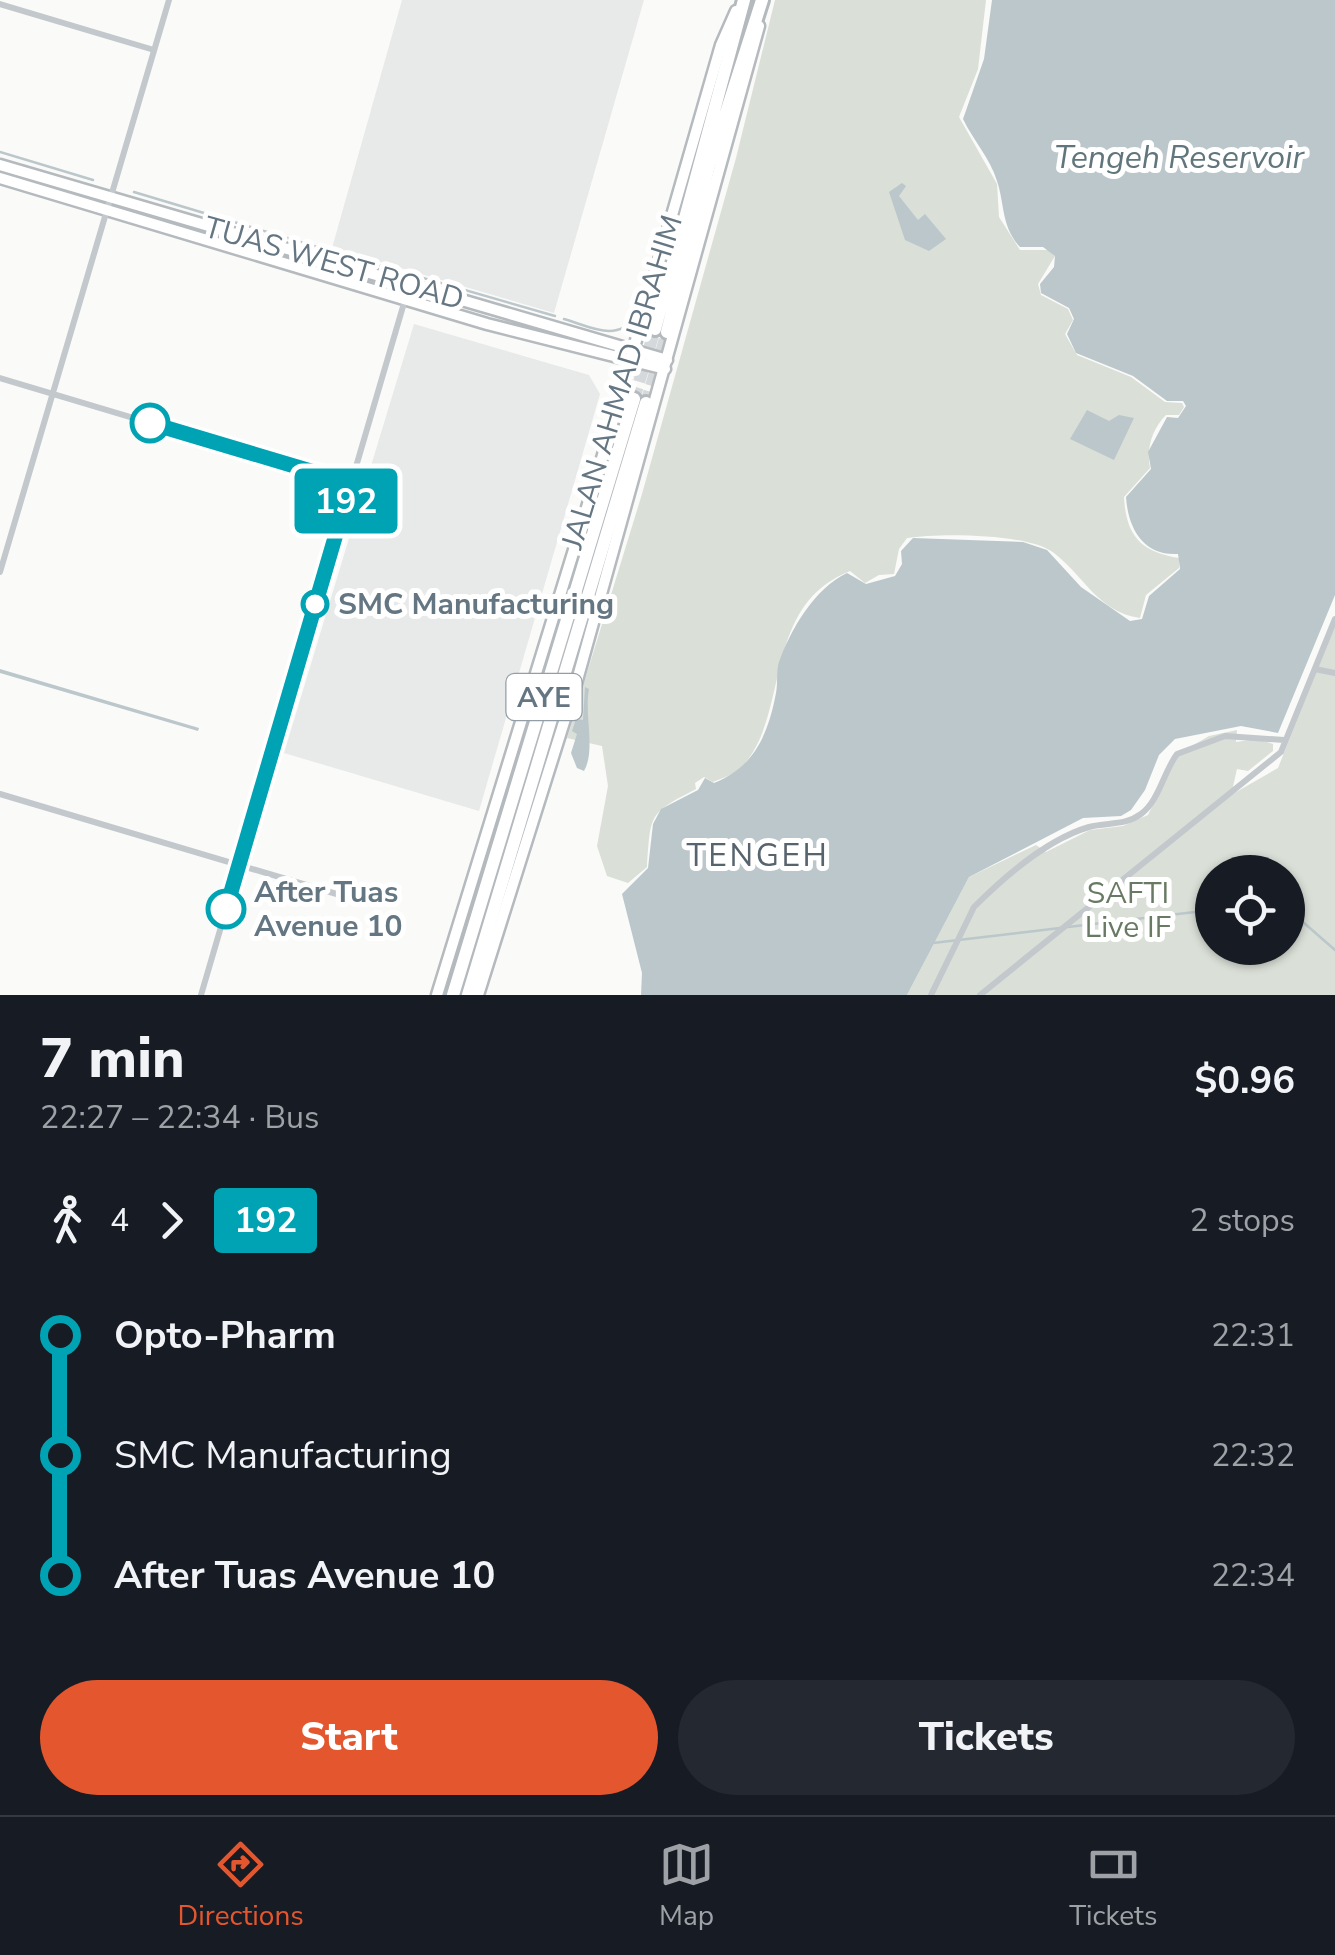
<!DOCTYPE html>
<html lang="en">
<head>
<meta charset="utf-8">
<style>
	body { margin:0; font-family:"Nunito Sans",sans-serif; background:#242831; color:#f1f3f6; height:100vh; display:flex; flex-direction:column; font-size:38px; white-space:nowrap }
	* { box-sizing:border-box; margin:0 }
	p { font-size:32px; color:#9ea1a6 }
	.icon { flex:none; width:55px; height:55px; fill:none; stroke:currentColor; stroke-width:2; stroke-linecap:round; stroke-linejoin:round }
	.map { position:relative; height:995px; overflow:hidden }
	.sheet { display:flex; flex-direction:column; background:#171b24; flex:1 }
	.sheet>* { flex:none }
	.badge { padding:0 20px; border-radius:8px; font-size:35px; line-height:65px }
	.tools { position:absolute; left:1195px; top:855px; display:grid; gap:20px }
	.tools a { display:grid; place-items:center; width:110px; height:110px; border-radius:50%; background:#171b24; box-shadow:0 2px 8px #0004; font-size:50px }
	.map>.badge { position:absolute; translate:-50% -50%; box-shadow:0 0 0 5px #fff }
	.legs { display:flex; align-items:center; gap:15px; height:110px; padding:0 40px; font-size:32px }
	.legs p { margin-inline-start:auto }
	.head { display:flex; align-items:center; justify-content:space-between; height:170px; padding:0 40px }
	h1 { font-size:55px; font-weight:800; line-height:75px }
	.action { display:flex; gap:20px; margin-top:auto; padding:20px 40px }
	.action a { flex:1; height:115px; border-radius:60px; background:#e4572e; color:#fff; font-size:40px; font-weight:800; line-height:115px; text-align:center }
	.action a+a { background:#242831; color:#f1f3f6 }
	ul { padding:0 40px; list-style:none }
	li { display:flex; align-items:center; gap:35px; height:120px; font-size:38px }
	li i { display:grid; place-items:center; width:15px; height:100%; margin:0 12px; background:currentColor }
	li i::after { content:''; width:25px; height:25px; margin:-12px; border:8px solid; border-radius:50%; background:#171b24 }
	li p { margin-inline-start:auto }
	li:first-child i { background:linear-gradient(#0000 50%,currentColor 0) }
	li:last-child i { background:linear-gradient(currentColor 50%,#0000 0) }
	.dock { display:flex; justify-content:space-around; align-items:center; height:140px; border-top:2px solid #363941; background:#171b24; font-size:28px; color:#9ea1a6 }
	.dock a { display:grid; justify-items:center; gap:5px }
	.dock .active { color:#e4572e }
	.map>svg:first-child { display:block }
	.built { fill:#e8e9e9 }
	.green { fill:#dadfd7; fill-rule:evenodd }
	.water { fill:#bbc7cb }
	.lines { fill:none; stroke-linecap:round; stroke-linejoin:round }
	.stream { stroke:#bbc7cb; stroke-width:2.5 }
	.motorway-tunnel { stroke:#d5d9db; stroke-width:12; stroke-dasharray:12 6; stroke-linecap:butt }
	.primary-casing { stroke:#b5babe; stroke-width:15 }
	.motorway-casing { stroke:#b4b9bd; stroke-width:18 }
	.minor { stroke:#c3c8cc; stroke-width:6 }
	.primary { stroke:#fff; stroke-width:10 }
	.motorway { stroke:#fff; stroke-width:12 }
	.line-1-casing { stroke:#fff; stroke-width:22 }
	.line-1 { stroke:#00a3b4; stroke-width:15 }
	.stop-1-dot { fill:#fff; stroke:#00a3b4; stroke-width:5 }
	.labels { text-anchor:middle; stroke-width:10; stroke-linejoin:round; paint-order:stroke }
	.shield { fill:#fff; stroke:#939fa8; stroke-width:2.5 }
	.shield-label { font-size:28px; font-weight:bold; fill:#657683 }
	.street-label { font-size:30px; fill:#657683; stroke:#fff }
	.stop-label { font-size:30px; font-weight:bold; fill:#657683; stroke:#fff; text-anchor:start }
	.park-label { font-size:30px; fill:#687a64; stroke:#fff }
	.water-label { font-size:32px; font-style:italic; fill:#60757c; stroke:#fff }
	.neighbourhood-label { font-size:32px; letter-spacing:2.5px; fill:#57646e; stroke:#fff }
</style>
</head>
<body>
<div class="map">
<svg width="1335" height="995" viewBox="0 0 1335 995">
	<rect width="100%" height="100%" fill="#fafaf8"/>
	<!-- built -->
	<path class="built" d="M402 0H644L554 313 332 248Z
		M414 324 589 375 600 394 479 811 284 753Z"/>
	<!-- green -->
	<path class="green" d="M775 0H986L978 69 959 117 997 184 999 217 1020 250H1051L1055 256 1038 284 1041 295 1068 309 1073 320 1065 334 1077 355 1131 377 1165 402 1182 403 1184 407 1179 415H1166C1152 429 1146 449 1150 468L1124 497C1126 536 1141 552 1179 558V568L1146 595 1140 618C1098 612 1084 576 1054 553 1028 533 939 533 907 538L899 549 894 574 879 575 865 583 850 571C760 607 792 714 741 768 735 774 722 778 713 782L704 777 695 783 696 789C648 814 651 813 647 867L628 883 607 876 597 846 608 786 602 746 567 738 642 494 736 158Z
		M1335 625V995H907L969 877 1036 845 1046 852 1090 830 1123 826 1148 815 1178 754 1209 736 1237 730 1236 742 1258 739 1273 744V751L1248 771 1237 769 1231 795 1278 768ZM1212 872H1288V948H1212Z"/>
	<!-- water -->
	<path class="water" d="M992 0H1335V595L1278 733 1241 726 1175 739 1159 755 1145 790 1131 810 1121 816 1083 818 969 877 907 995H641L642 973 622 894 648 868 653 824 661 809 698 790 705 778 714 783C754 767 768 735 776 693 778 684 776 671 779 662 791 629 814 589 847 573L866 584 895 576 902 564 901 551 913 538 1023 542 1047 550 1081 587 1130 621 1142 619 1149 596 1180 569 1178 554C1143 556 1128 528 1126 497L1151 469 1148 452 1167 417 1178 418 1186 406 1183 401H1167L1133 376 1076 353 1067 334 1074 319 1069 308 1041 293 1040 284 1054 267 1055 256 1043 247H1020C1001 226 1005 205 997 181 990 158 973 140 963 119L984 59Z
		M902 183 906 186 899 196 918 220 925 214 946 239 929 251 905 240 889 192Z
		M1087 410 1109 421 1119 415 1134 418 1114 460 1070 439Z
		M0 669 199 728 198 731 0 673Z
		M585 687 589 689C584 715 596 750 584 771L577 768 571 753 577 734 572 731 576 719 583 720Z"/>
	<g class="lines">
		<!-- stream -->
		<path class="stream" d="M0 152 93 180
			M134 192 334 252
			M343 254 352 257
			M361 260 555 316
			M564 319C591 327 617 343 636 316
			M1288 909 1335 950
			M1068 927 1212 910
			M933 943 1060 928"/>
		<!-- motorway-tunnel -->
		<path class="motorway-tunnel" d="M634 399 655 329
			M646 403 667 332"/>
		<defs>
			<path id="primary" d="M0 165 667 360
				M0 178 487 324 665 369
				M437 995 601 462 721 45 736 11
				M478 995 576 684 759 26"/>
			<path id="motorway" d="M655 329 744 0
				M667 332 708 169 762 0
				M453 995 634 399
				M468 995 646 403"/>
		</defs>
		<!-- primary casing -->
		<use href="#primary" class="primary-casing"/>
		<!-- motorway casing -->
		<use href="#motorway" class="motorway-casing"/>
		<!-- minor -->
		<path class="minor" d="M0 4 154 50
			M0 378 351 483
			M0 572 169 0
			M1315 669 1335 673
			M0 794 340 895
			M201 995 409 286
			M931 995 974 907C1004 877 1048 839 1089 827 1108 822 1125 826 1141 814 1159 801 1164 771 1177 754L1225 736 1284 740
			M980 995 1281 752 1335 619"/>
		<!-- primary -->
		<use href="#primary" class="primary"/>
		<!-- motorway -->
		<use href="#motorway" class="motorway"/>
	</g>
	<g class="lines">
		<defs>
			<path id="line-1" d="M150 423 351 483 226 909"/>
		</defs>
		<!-- line-1 casing -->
		<use href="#line-1" class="line-1-casing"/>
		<!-- line-1 -->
		<use href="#line-1" class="line-1"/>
	</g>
	<!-- markers -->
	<g class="stop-1-dot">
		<circle cx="150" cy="423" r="18"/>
		<circle cx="315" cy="604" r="12"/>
		<circle cx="226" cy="909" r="18"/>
	</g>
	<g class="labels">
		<!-- shield labels -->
		<rect class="shield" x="506.5" y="674" width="75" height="46" rx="8"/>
		<g class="shield-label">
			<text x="544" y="707">AYE</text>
		</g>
		<!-- street labels -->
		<g class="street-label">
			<text transform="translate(334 263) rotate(16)" y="10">TUAS WEST ROAD</text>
			<text transform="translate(622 382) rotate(-73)" y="10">JALAN AHMAD IBRAHIM</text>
		</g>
		<!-- stop labels -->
		<g class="stop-label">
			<text x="338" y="614">SMC Manufacturing</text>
			<text x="254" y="902">After Tuas<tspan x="254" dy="34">Avenue 10</tspan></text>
		</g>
		<!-- park labels -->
		<g class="park-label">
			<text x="1128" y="903">SAFTI<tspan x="1128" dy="34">Live IF</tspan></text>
		</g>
		<!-- water labels -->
		<g class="water-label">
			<text x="1179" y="168">Tengeh Reservoir</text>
		</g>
		<!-- neighbourhood labels -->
		<g class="neighbourhood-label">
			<text x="758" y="866">TENGEH</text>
		</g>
	</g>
</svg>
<div class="tools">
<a><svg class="icon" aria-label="locate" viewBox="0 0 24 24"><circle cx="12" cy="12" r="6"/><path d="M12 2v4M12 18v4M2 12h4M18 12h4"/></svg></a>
</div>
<b class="badge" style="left:346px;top:501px;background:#00a3b4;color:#fff">192</b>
</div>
<section class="sheet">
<div class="head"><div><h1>7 min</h1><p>22:27 – 22:34 · Bus</p></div><b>$0.96</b></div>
<div class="legs"><svg class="icon" aria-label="walk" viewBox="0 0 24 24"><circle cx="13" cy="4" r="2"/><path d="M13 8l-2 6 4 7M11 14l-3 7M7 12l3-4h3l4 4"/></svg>4<svg class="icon" aria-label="forward" viewBox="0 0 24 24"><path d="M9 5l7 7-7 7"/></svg><b class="badge" style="background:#00a3b4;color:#fff">192</b><p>2 stops</p></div>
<ul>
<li><i style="color:#00a3b4"></i><b>Opto-Pharm</b><p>22:31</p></li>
<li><i style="color:#00a3b4"></i><span>SMC Manufacturing</span><p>22:32</p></li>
<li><i style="color:#00a3b4"></i><b>After Tuas Avenue 10</b><p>22:34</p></li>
</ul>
<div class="action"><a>Start</a><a>Tickets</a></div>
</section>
<nav class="dock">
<a class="active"><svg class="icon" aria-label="directions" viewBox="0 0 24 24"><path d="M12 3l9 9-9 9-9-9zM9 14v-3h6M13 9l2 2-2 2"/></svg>Directions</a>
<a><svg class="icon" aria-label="map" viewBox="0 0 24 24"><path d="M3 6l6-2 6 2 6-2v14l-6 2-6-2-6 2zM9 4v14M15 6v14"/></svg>Map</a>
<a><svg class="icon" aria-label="tickets" viewBox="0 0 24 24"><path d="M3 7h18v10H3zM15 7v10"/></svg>Tickets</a>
</nav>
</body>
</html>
